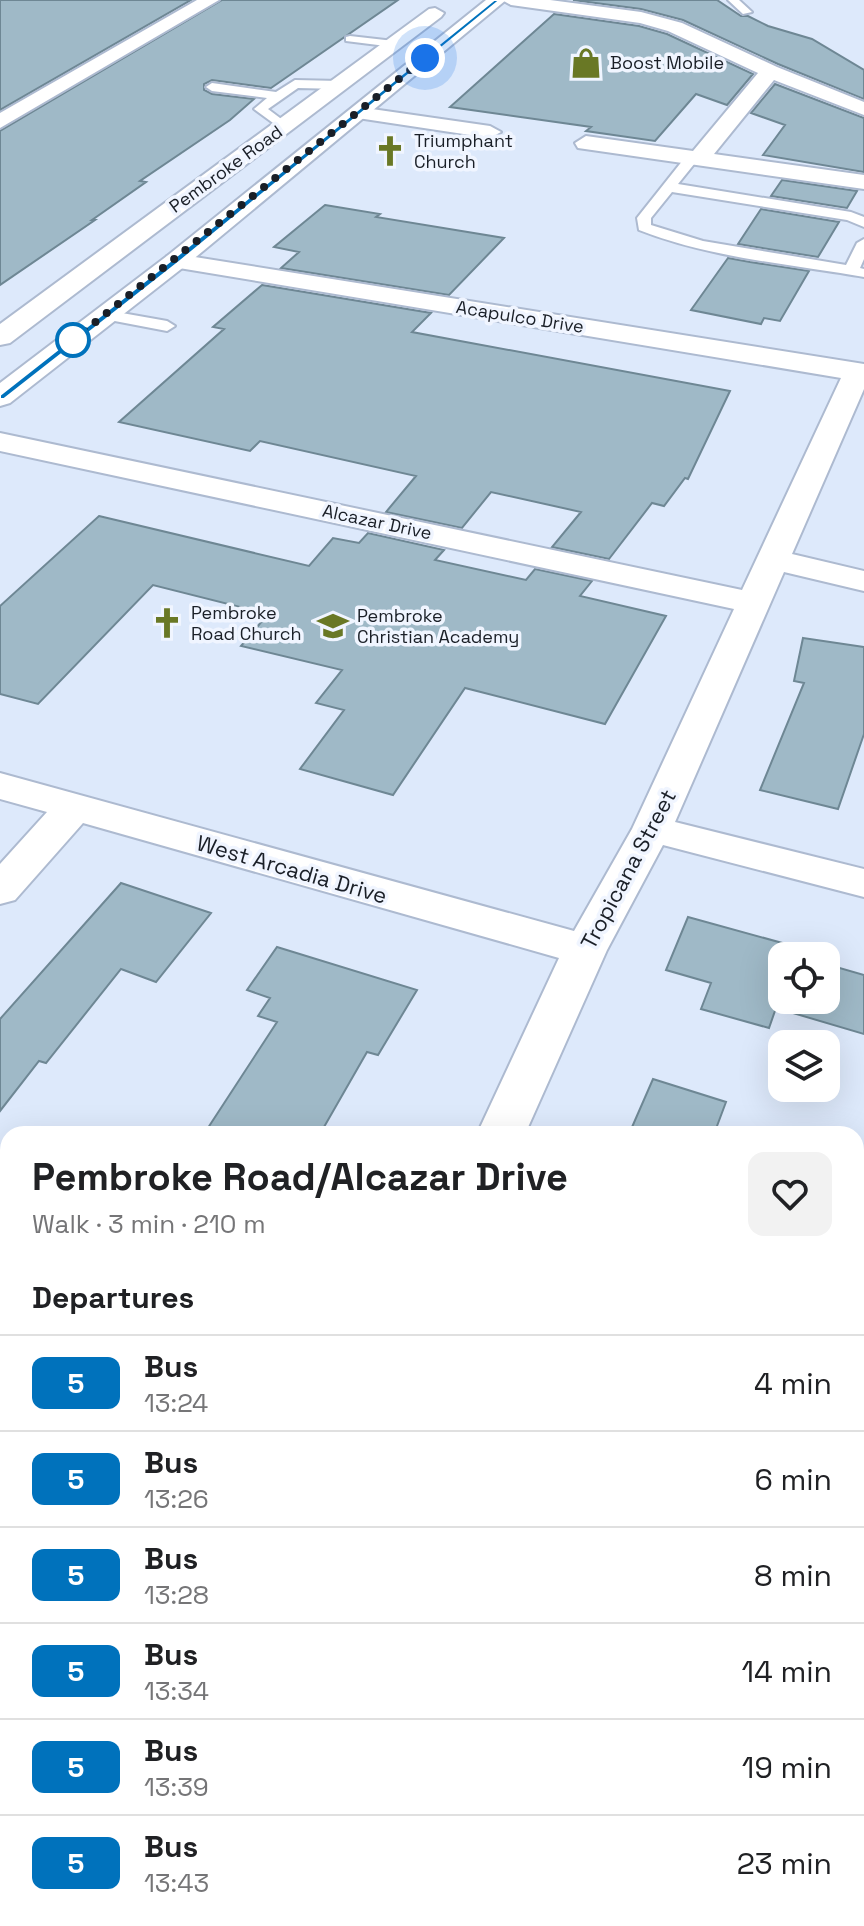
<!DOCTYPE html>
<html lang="en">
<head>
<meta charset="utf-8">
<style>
	body { margin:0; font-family:"Space Grotesk",sans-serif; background:#f2f2f2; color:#202124; height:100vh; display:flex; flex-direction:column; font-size:30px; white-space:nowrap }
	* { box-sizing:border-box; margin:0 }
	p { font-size:26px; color:#757577 }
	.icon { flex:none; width:44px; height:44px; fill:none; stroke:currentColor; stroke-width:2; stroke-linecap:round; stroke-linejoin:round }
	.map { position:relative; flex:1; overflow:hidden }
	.side { position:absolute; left:0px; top:1126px; width:864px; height:800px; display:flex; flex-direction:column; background:#fff; border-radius:24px 24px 0 0; box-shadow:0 8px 32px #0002 }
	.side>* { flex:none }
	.badge { padding:0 16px; border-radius:12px; font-size:28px; line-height:52px }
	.controls { position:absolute; left:768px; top:942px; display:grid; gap:16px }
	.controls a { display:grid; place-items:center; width:72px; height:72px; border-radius:16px; background:#fff; box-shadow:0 8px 32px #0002; font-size:40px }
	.you { position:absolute; width:40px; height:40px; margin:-20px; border:6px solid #fff; border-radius:50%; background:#1a73e8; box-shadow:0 0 0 12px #1a73e833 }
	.map>.badge { position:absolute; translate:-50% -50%; box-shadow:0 0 0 4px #fff }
	h2 { padding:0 32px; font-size:30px; line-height:72px }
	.round { display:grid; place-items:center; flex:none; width:84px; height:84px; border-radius:16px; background:#f2f2f2 }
	.head { display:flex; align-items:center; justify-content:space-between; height:136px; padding:0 32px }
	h1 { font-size:38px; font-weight:600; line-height:60px }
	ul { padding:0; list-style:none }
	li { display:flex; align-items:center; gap:24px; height:96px; padding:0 32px; border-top:2px solid #e0e0e0 }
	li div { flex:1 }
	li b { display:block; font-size:30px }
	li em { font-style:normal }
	li .badge { min-width:88px; font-weight:700; text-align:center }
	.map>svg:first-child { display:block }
	.building { fill:#9fb9c7; stroke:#6e8794; stroke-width:2 }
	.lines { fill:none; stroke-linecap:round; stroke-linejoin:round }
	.lane-casing { stroke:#adbad0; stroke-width:4 }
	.street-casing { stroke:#adbad0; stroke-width:4 }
	.secondary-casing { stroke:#adbad0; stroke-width:4 }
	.lane { fill:#fff; fill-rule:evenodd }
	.street { fill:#fff; fill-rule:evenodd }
	.secondary { fill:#fff; fill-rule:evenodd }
	.line { fill:#0072bc; stroke:#fff; stroke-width:2 }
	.walk { stroke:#1a1f27; stroke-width:8; stroke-dasharray:0 14.4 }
	.stop-dot { fill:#fff; stroke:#0072bc; stroke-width:4 }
	.labels { text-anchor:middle; stroke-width:7; stroke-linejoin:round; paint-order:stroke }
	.far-poi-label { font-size:18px; fill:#1a1f27; stroke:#f0f5ff; text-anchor:start }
	.far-street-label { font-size:18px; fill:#1a1f27; stroke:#f0f5ff }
	.street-label { font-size:22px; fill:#1a1f27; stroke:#f0f5ff }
</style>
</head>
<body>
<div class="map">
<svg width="864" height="1926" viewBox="0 0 864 1926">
	<rect width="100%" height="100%" fill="#dde9fb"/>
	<!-- building -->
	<path class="building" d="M0 0H191L0 110Z
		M222 0H398L271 88 212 80 204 84V90L212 94 254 99 230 120 140 181 146 182 92 220H95L0 285V131Z
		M573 0H717L741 16H748L768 26 812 39 864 70V99L778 64 683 20 641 9Z
		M554 14 639 26 667 34 753 74 727 105 696 94 655 141 586 131 591 127 450 107Z
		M775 84 864 118V172L763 155 785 125 751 113Z
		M782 180 857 191 847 208 771 196Z
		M325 205 380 214 376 217 504 238 449 295 281 268 299 252 274 247Z
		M761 209 839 222 818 257 738 244Z
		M728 258 750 262 809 271 780 321 764 318 761 324 691 310Z
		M262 285 431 313 412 332 730 391 688 479 685 478 664 506 652 503 609 559 552 547 581 512 491 492 462 528 386 512 416 476 260 441 250 451 119 422 224 329 213 327Z
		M99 516 309 566 333 538 359 543 368 533 444 550 435 560 526 580 535 569 592 581 580 596 666 616 605 724 465 688 393 795 300 769 344 710 316 703 342 670 241 646 268 614 153 585 38 704 0 694V606Z
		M803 638 864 647V734L838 809 760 790 804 683 794 681Z
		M121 883 211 913 156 982 121 969 46 1063 39 1061 0 1111V1019Z
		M688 917 797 947 796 956H782V1000H826V964L864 975V1034L776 1008 769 1028 701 1009 711 983 666 970Z
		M277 947 417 990 378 1055 367 1052 320 1134H204L277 1022 258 1016 270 998 247 990Z
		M653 1079 726 1102 714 1134H629Z"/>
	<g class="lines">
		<defs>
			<path id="lane" d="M728 0H739L752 12 743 14Z
				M350 36 394 41 400 44 394 47 346 41V37Z
				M295 80 340 81 346 85 340 89 298 88 268 109 288 124 290 127 284 131 254 109 267 98 212 91 206 87 212 83 276 92Z
				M692 154 699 158 678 184 851 212 864 217V227L847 220 672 192 651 218V225L703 241 846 265 857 243 864 239V259L860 268 864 269V277C790 264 710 258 639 230L637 218 687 155Z
				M105 310 167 321 175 326 167 331 99 318 97 315Z"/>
			<path id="street" d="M197 0H219L0 128V113Z
				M502 0H550L641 12 682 23 777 67 864 102V115L774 80 714 154 864 175V189L578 148 575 143 586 136 693 151 758 73 668 31 640 23 511 5Z
				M358 107 490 126 501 132 490 138 351 117 348 113 351 109Z
				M176 254 864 364V389L792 554 864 571V591L784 572 675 822 864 869V897L663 845 607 950 525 1134H477L559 958 83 823 15 900 0 904V864L47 812 0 799V773L574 931 632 829 734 609 0 451V433L742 590 841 378 167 266 164 261 167 256Z
				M856 1345 864 1348V1398L856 1395Z
				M31 1918H103L100 1926H28Z"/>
			<path id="secondary" d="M486 0H506L185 266 10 403 0 406V383L167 256Z
				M435 8 444 13 441 17 10 343 0 345V324L429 9Z"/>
		</defs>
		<!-- lane casing -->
		<use href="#lane" class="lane-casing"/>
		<!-- street casing -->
		<use href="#street" class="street-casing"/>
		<!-- secondary casing -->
		<use href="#secondary" class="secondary-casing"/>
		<!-- lane -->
		<use href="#lane" class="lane"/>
		<!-- street -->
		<use href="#street" class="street"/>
		<!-- secondary -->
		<use href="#secondary" class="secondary"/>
	</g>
	<!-- line -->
	<path class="line" d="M494 0H500L179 262 4 399H0V395L173 259Z"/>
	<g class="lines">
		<!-- walk -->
		<path class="walk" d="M73 340 425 58"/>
	</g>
	<!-- icons -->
	<defs>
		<symbol id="shop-bare" viewBox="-9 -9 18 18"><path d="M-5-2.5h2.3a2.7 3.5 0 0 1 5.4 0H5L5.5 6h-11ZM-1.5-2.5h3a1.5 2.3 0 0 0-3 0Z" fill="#697825" stroke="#f0f5ff" stroke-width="2.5" paint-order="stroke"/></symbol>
		<symbol id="church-bare" viewBox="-9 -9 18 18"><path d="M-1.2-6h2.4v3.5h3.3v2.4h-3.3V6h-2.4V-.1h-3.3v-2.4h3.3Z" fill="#697825" stroke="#f0f5ff" stroke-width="2.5" paint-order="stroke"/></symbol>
		<symbol id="school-bare" viewBox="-9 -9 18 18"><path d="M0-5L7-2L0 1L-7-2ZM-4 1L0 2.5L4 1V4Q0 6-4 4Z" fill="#697825" stroke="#f0f5ff" stroke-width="2.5" paint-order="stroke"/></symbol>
	</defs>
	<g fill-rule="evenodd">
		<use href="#shop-bare" x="564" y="41" width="44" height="44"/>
		<use href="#church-bare" x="368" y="129" width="44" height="44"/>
		<use href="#church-bare" x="145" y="601" width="44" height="44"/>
		<use href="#school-bare" x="311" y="604" width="44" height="44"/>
	</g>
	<!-- markers -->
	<circle class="stop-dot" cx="73" cy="340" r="16"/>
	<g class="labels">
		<!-- far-poi labels -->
		<g class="far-poi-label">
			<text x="610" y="69">Boost Mobile</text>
			<text x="414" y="147">Triumphant<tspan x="414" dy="21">Church</tspan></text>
			<text x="191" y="619">Pembroke<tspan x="191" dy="21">Road Church</tspan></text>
			<text x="357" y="622">Pembroke<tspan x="357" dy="21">Christian Academy</tspan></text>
		</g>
		<!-- far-street labels -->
		<g class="far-street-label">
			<text transform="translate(226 169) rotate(-36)" y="6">Pembroke Road</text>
			<text transform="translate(520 317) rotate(9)" y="6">Acapulco Drive</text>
			<text transform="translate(377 522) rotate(12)" y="6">Alcazar Drive</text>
		</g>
		<!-- street labels -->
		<g class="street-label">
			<text transform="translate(292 869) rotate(16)" y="8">West Arcadia Drive</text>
			<text transform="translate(628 869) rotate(-62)" y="8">Tropicana Street</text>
		</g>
	</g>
</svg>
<div class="controls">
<a><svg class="icon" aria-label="locate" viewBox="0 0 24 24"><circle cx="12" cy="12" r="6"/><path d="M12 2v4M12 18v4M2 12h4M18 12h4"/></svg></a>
<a><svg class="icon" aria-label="layers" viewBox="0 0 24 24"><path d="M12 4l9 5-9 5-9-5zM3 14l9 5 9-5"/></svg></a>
</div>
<div class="you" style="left:425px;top:58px"></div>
<section class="side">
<div class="head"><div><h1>Pembroke Road/Alcazar Drive</h1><p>Walk · 3 min · 210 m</p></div><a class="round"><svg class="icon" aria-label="heart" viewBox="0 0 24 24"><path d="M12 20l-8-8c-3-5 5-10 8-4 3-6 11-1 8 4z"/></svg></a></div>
<h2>Departures</h2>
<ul>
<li><span class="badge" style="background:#0072bc;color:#fff">5</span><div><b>Bus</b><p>13:24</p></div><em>4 min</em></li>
<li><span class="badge" style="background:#0072bc;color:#fff">5</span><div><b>Bus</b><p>13:26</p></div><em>6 min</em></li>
<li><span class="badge" style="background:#0072bc;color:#fff">5</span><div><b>Bus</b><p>13:28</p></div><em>8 min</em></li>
<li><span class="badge" style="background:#0072bc;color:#fff">5</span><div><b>Bus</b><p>13:34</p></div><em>14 min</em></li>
<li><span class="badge" style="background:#0072bc;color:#fff">5</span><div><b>Bus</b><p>13:39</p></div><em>19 min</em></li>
<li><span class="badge" style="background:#0072bc;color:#fff">5</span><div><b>Bus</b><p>13:43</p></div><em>23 min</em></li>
</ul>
</section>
</div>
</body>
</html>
